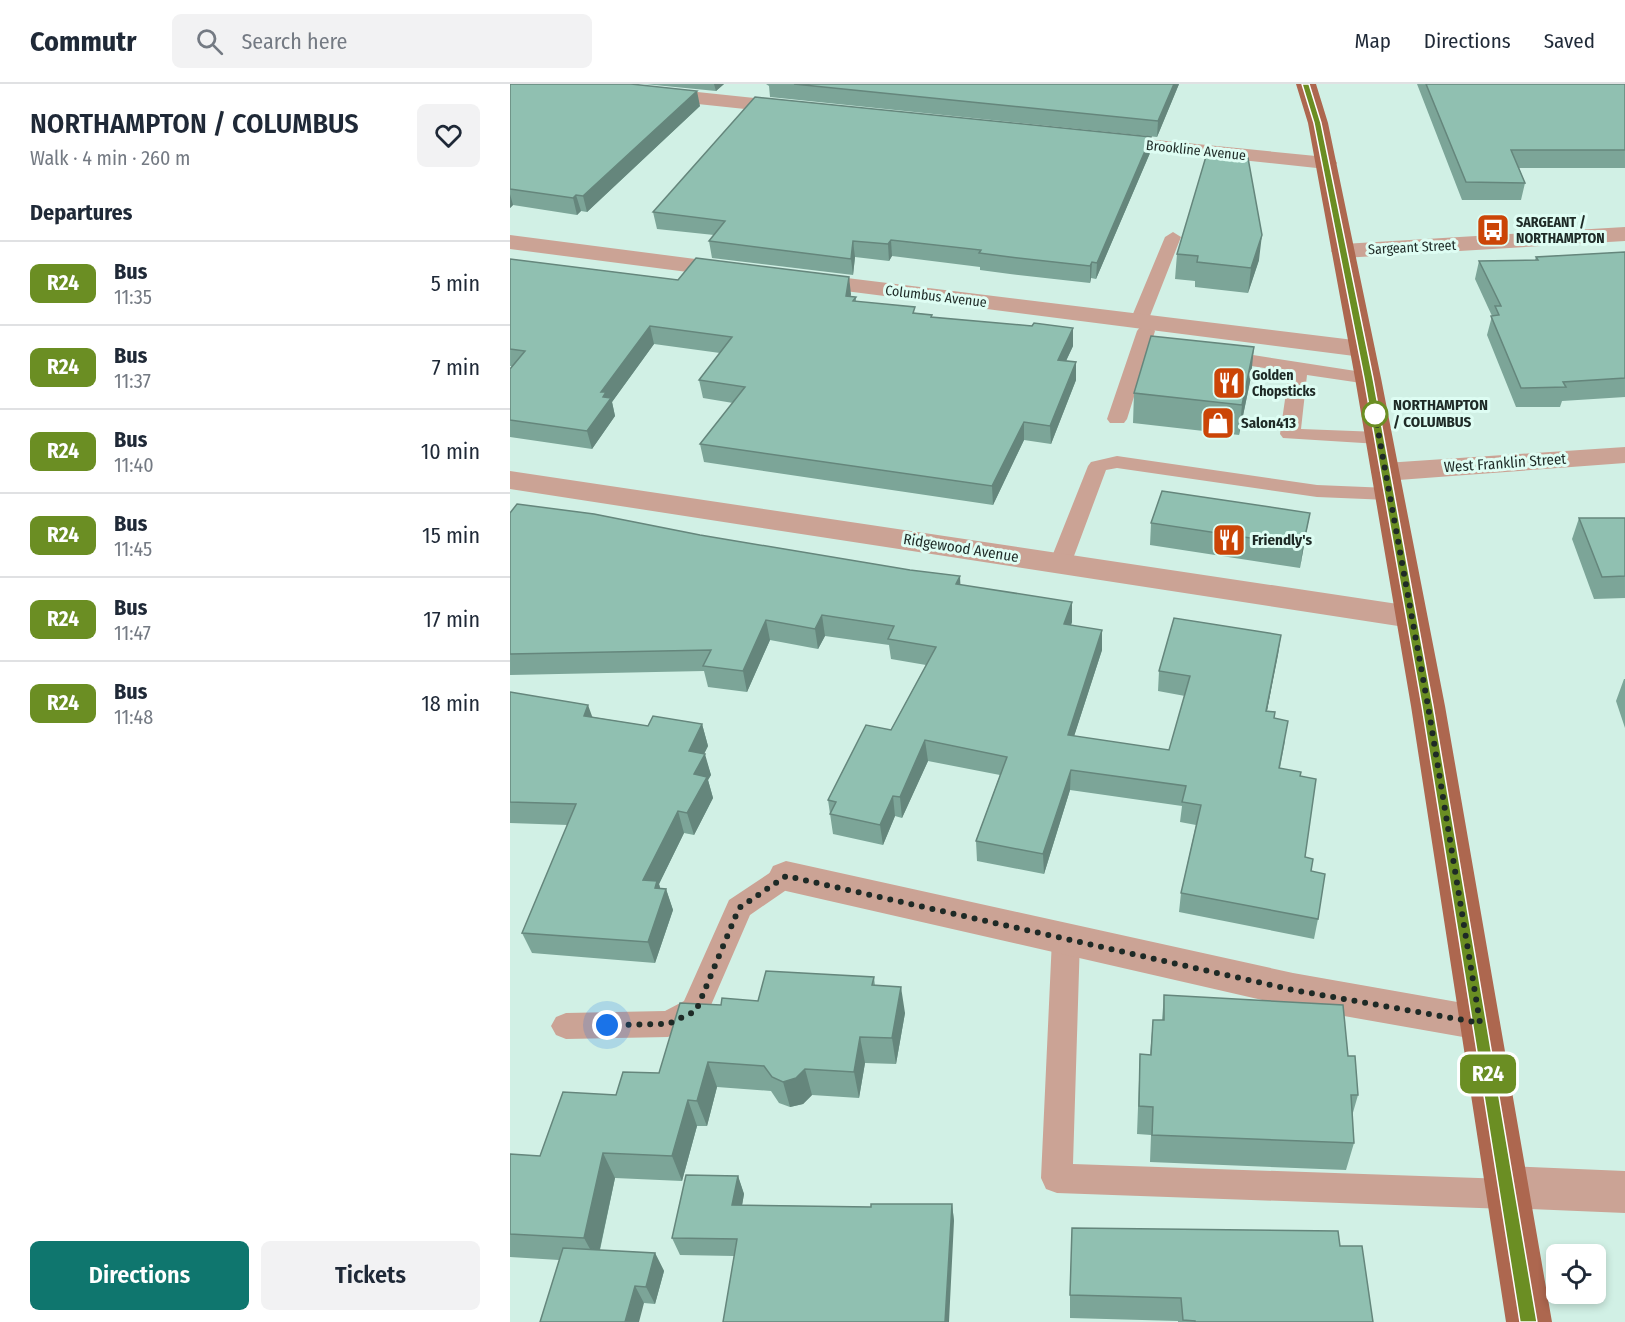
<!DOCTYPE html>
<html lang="en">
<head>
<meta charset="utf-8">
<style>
	body { margin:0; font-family:"Fira Sans Condensed",sans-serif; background:#f2f2f3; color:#1f2937; height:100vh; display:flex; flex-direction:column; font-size:22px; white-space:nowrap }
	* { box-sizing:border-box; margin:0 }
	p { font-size:20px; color:#747a83 }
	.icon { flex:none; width:33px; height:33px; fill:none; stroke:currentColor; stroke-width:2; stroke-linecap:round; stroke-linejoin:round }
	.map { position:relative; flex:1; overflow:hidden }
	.details { display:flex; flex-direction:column; background:#fff; width:510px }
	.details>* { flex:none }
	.badge { padding:0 12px; border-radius:9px; font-size:21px; line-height:39px }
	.fabs { position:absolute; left:1036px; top:1160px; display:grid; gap:12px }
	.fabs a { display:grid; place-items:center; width:60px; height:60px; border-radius:9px; background:#fff; box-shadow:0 3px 9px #0003; font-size:30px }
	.you { position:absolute; width:30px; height:30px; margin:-15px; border:4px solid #fff; border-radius:50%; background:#1a73e8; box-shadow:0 0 0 9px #1a73e833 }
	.map>.badge { position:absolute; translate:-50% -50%; box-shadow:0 0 0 3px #fff }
	h2 { padding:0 30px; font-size:22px; line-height:54px }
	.round { display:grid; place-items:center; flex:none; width:63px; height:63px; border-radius:9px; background:#f2f2f3 }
	.head { display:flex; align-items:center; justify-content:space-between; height:102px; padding:0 30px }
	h1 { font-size:28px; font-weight:600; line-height:45px }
	.primary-button { display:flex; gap:12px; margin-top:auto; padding:12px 30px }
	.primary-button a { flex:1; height:69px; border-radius:9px; background:#0f766e; color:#fff; font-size:24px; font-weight:600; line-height:69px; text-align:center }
	.primary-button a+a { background:#f2f2f3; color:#1f2937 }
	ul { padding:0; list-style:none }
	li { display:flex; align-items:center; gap:18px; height:84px; padding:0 30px; border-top:2px solid #e0e1e3 }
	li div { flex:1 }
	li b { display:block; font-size:22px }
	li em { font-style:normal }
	li .badge { min-width:66px; font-weight:700; text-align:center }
	header { display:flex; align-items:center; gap:36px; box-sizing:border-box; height:84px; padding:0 30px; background:#fff; border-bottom:2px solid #e0e1e3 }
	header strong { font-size:28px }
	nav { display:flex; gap:33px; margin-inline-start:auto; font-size:21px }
	.search { width:420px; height:54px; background:#f2f2f3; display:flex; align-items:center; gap:15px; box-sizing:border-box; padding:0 21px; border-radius:9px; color:#747a83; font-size:22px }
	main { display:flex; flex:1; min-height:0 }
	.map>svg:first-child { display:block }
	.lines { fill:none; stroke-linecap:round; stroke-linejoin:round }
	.service { fill:#cba395; fill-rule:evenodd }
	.minor { fill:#cba395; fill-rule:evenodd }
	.tertiary { fill:#cba395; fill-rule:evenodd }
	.primary { fill:#ad674f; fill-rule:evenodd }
	.wall { fill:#7ca598 }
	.shaded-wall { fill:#65867c }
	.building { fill:#90c0b1; stroke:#65867c; stroke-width:1.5 }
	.line { fill:#6b8e23; stroke:#fff; stroke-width:1.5 }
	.walk { stroke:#1e2a26; stroke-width:6; stroke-dasharray:0 10.8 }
	.stop-dot { fill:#fff; stroke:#6b8e23; stroke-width:3 }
	.labels { text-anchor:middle; stroke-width:6; stroke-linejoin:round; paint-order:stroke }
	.far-street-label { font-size:14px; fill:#1e2a26; stroke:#defdf3 }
	.far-poi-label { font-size:14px; font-weight:bold; fill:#1e2a26; stroke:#defdf3; text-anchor:start }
	.stop-label { font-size:15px; font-weight:bold; fill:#1e2a26; stroke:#defdf3; text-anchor:start }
	.poi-label { font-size:15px; font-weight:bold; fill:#1e2a26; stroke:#defdf3; text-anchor:start }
	.street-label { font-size:15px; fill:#1e2a26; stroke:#defdf3 }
</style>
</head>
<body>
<header>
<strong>Commutr</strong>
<div class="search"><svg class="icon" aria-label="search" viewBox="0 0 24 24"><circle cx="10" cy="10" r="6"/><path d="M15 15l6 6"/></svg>Search here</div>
<nav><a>Map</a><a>Directions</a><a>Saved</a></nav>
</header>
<main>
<section class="details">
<div class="head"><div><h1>NORTHAMPTON / COLUMBUS</h1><p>Walk · 4 min · 260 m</p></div><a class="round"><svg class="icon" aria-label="heart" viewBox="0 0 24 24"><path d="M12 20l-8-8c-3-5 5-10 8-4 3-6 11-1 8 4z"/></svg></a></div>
<h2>Departures</h2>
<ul>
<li><span class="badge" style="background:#6b8e23;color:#fff">R24</span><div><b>Bus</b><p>11:35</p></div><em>5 min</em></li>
<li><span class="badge" style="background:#6b8e23;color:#fff">R24</span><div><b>Bus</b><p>11:37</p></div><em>7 min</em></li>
<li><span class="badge" style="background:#6b8e23;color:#fff">R24</span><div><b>Bus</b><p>11:40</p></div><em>10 min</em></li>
<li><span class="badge" style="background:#6b8e23;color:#fff">R24</span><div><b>Bus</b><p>11:45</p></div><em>15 min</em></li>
<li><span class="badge" style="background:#6b8e23;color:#fff">R24</span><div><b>Bus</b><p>11:47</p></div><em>17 min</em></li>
<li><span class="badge" style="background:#6b8e23;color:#fff">R24</span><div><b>Bus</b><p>11:48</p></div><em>18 min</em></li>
</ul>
<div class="primary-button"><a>Directions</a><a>Tickets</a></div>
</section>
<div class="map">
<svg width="1115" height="1238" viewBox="0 0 1115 1238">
	<rect width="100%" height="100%" fill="#d1f0e5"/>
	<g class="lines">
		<!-- service -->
		<path class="service" d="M663 148 671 153 638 237 635 241H623L620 237 655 153Z
			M636 242 642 243 645 247 642 257 678 263 680 267 678 271 671 273 638 268 617 335 614 339H600L597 335 627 247 630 243Z
			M711 266 865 290 867 294 865 298 858 300 797 291 791 345 869 348 876 350 879 354 876 358 869 360 773 354 770 350 779 288 704 276 702 272 704 268Z
			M607 372 807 401 879 404 886 405 889 410 886 415 879 416 807 413 607 384 596 386 561 480 558 485 550 487 542 485 539 480 578 382 581 378Z
			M276 781 285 784 289 792 285 800 240 831 195 935 158 953 56 955 46 951 41 942 46 933 56 929 155 927 174 917 219 816 267 784Z
			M556 843 566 847 570 855 563 1080 997 1095 1008 1099 1013 1110 1008 1121 997 1125 547 1109 536 1105 531 1094 542 855 546 847Z"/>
		<!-- minor -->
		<path class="minor" d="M45 0H111L282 18 289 20 292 24 289 28 282 30 55 6 48 4Z
			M596 51 816 73 824 74 827 79 824 84 816 85 589 61 586 57 589 53Z
			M0 151 224 180 232 182 236 187 232 192 224 194 0 165Z
			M296 189 852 257 861 260 865 265 861 270 852 273 288 201 284 196 288 191Z
			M0 387 901 522 912 526 917 533 912 540 901 544 0 405Z
			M276 777 783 889 970 922 984 927 990 939 984 951 970 956 783 923 276 807 263 802 258 792 263 782Z
			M997 1082 1115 1087V1129L997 1124 982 1118 975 1103 982 1088Z"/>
		<!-- tertiary -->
		<path class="tertiary" d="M1115 143V157L833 174 825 172 821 167 825 162 833 160Z
			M1115 363V379L875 397 865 394 861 388 865 382 875 379Z"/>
		<!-- primary -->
		<path class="primary" d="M786 0H806L818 39 871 294 935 622 1042 1238H996L901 622 845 294 798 39Z"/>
	</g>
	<!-- wall -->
	<path class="wall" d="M0 0 190 22 77 128 71 127 67 131 3 121 0 124Z
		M134 0H214L206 7Z
		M256 0H669L647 53 260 13 259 2Z
		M907 0H1115V84H1009L1015 99 1011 116H952Z
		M640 69 586 195 581 194 580 199 500 190 470 186V183L382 172 379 177 345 173 343 191 202 174 199 157 204 151 147 145 143 128Z
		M1115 168V313L1052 317 1050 323H1006L977 251 982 232 965 195 969 177 1025 176 1026 173Z
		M667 170 749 176 738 209 685 203V197L665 195Z
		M0 175 168 196 341 210 340 212 346 213V217L406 229 422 231V234L563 262 556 277 566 278V296L541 360 514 356 483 421 194 378 190 360 223 319 193 314 189 296 210 269 144 260 102 318 105 332 82 365 0 353V285L2 282H0Z
		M741 293 729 351 623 339 624 309Z
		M0 429 450 501 562 538 561 541 592 566 564 652 659 666 675 612 648 607 649 587 771 551 757 627 764 634 775 657 770 684 791 692 795 773 801 787 808 835 804 855 669 828 671 809 686 741 670 738 672 722 560 706 534 790 467 777 466 757 490 691 418 677 392 734 385 732 373 761 323 750 318 716 381 646 416 581 381 575 379 561 315 552 308 565 260 556 237 608 198 603 194 587 0 591Z
		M1069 434H1115V514L1084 515 1062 455Z
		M641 439 796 450 790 484 640 461Z
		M1114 595H1115V644L1106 617Z
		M0 608 83 633 138 642 192 640 198 662 194 670 201 691 198 696 203 714 184 751 174 749 149 800 150 804 156 805 163 826 145 879 22 869 12 849 58 741 0 739Z
		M364 893 365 902 395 929 386 980 355 979 349 1014 302 1011 293 1020 280 1023 269 1019 261 1007 207 1003 197 1042H187L172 1097 105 1094 90 1166 145 1169 154 1187 145 1220 134 1219 49 1176 0 1173V1070L30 1072 106 1011 149 989 211 921 248 917Z
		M654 911 838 972 848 1011 842 1032 844 1059 836 1086 640 1078 641 1051 627 1050 630 970 640 971 643 936H652Z
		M228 1092 234 1110 232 1121 361 1123 442 1120 444 1137 224 1172 170 1171 162 1154Z
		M830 1162 863 1238H668V1237L560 1234V1211Z"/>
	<!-- shaded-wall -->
	<path class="shaded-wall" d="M204 0H214L206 7Z
		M664 0H669L647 53 648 37Z
		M187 7 190 22 77 128 73 112Z
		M641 53 640 69 586 195 587 179Z
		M0 110 3 121 0 124Z
		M66 111 71 127 67 131 63 114Z
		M752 151 749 176 738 209 741 184Z
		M381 156 382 172 379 177 378 160Z
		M343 157 345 173 343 191 341 175Z
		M582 178 581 194 580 199V182Z
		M339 193 341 210 338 229 336 212Z
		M140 242 144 260 102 318 105 332 82 365 77 347 91 308Z
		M563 244V262L548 294V276Z
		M744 263 741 293 729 351 732 321Z
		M566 278V296L541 360 540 342Z
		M514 338V356L483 421 482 402Z
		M800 429 796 450 790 484 793 462Z
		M450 492 451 513 446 500Z
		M562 518V538L554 560V540Z
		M312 531 315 552 308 565 305 545Z
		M256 536 260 556 237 608 233 587Z
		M592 546V566L558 671V651Z
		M771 551 768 571 753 647 756 627Z
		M78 621 86 643 74 632Z
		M192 640 198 662 185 688 179 667Z
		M415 656 418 677 392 734 390 713Z
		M195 670 201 691 198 696 203 714 184 751 177 729 184 690Z
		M561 686 560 706 534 790 533 770Z
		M383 712 385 732 373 761 370 741Z
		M168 727 174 749 149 800 153 814 156 805 163 826 145 879 138 858 133 796Z
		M391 903 395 929 386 980 382 954Z
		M350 953 355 979 349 1014 344 988Z
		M198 978 207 1003 197 1042 187 1017Z
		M295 985 302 1011 293 1020 280 1023 273 998Z
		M178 1016 187 1042 172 1097 162 1072Z
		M93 1069 105 1094 87 1178 74 1154Z
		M228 1092 234 1110 229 1139 222 1121Z
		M442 1120 444 1137 439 1238H435Z
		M145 1169 154 1187 145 1220 136 1203Z
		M125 1202 134 1219 129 1238H115Z"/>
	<!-- building -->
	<path class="building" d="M0 0H121L187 7 73 112 66 111 63 114 0 105Z
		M284 0H664L648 37Z
		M916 0H1115V66H1001L1015 99 956 98Z
		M245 13 641 53 587 179 582 178 580 182 500 173 469 169 471 166 381 156 378 160 343 157 341 175 199 157 215 137 143 128Z
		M697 69 738 74 752 151 741 184 687 178 688 172 667 170Z
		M1115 168V294L1053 298 1056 303 1011 304 981 232 989 231 985 222H991L969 177 1028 176 1026 173Z
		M186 174 339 193 336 212 346 213 343 217 405 223 403 229 422 231 421 233 522 242 524 239 563 244 548 276 566 278 540 342 514 338 482 402 190 360 235 303 189 296 222 253 140 242 91 308H96L93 313 101 314 77 347 0 336V285L15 267 0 265V175L168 196Z
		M641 252 744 263 732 321 624 309Z
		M652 407 800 429 793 462 641 439Z
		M7 420 84 430 190 451 400 486 450 492 446 500 562 518 554 540 592 546 558 651 659 666 680 592 649 587 664 534 771 551 756 627 765 628 764 634 778 637 769 684 791 688 790 692 806 695 795 773 803 775 801 787 815 790 808 835 671 809 691 721 672 718 676 702 561 686 533 770 466 757 497 673 415 656 390 713 383 712 370 741 320 730 326 718 318 716 356 641 381 646 426 563 378 555 384 542 312 531 305 545 256 536 233 587 193 582 201 566 0 570V429Z
		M1069 434H1115V492L1092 493Z
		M0 608 78 621 74 632 138 642 143 632 192 640 179 667 195 670 184 690 197 693 177 729 168 727 133 796 147 797 145 804 156 805 138 858 12 849 66 720 0 718Z
		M256 887 364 893 362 901 391 903 382 954 350 953 344 988 295 985 286 994 273 998 262 993 254 982 198 978 187 1017 178 1016 162 1072 93 1069 74 1154 0 1150V1070L30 1072 53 1008 106 1011 113 988 149 989 170 919 211 921 212 914 248 917Z
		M654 911 833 921 838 972H845L848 1011H841L844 1059 642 1051 643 1023 629 1022 630 970 641 971 643 936H654Z
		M176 1091 228 1092 222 1121 361 1123V1120H442L435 1238H213L227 1155 162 1154Z
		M562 1144 828 1147 830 1162H852L863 1238H685V1237L673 1236 671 1214 560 1211Z
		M53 1164 145 1169 136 1203 125 1202 115 1238H30Z"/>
	<!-- line -->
	<path class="line" d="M792 0H799L811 39 863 294 923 622 1027 1238H1010L912 622 854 294 804 39Z"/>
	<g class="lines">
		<!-- walk -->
		<path class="walk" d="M97 941 158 940 186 927 229 824 276 792 783 906 970 939 918 622 865 330"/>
	</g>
	<!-- icons -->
	<defs>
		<symbol id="bus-square" viewBox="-11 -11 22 22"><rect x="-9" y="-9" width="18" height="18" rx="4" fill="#cb4507" stroke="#defdf3"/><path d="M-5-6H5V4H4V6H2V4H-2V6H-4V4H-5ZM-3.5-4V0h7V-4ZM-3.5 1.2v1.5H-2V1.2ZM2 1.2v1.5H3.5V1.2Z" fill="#fff"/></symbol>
		<symbol id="restaurant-square" viewBox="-11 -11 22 22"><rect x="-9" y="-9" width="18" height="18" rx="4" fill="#cb4507" stroke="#defdf3"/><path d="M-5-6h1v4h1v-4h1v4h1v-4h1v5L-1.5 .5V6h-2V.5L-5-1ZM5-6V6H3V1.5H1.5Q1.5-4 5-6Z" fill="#fff"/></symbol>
		<symbol id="shop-square" viewBox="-11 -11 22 22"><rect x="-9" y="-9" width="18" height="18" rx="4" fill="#cb4507" stroke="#defdf3"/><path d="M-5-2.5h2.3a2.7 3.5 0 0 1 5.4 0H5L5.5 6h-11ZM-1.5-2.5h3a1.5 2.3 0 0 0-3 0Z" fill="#fff"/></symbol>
	</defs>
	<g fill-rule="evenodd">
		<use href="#bus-square" x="964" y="127" width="38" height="38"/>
		<use href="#restaurant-square" x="700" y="280" width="38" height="38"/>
		<use href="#shop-square" x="689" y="320" width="38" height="38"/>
		<use href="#restaurant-square" x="700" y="437" width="38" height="38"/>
	</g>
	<!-- markers -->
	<circle class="stop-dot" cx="865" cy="330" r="12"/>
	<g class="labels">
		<!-- far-street labels -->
		<g class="far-street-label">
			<text transform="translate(686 66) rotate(6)" y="5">Brookline Avenue</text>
			<text transform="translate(902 163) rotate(-3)" y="5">Sargeant Street</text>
			<text transform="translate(426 212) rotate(7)" y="5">Columbus Avenue</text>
		</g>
		<!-- far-poi labels -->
		<g class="far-poi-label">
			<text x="1006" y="143">SARGEANT /<tspan x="1006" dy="16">NORTHAMPTON</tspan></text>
			<text x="742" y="296">Golden<tspan x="742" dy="16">Chopsticks</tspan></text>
		</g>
		<!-- stop labels -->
		<g class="stop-label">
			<text x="883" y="326">NORTHAMPTON<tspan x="883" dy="17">/ COLUMBUS</tspan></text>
		</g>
		<!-- poi labels -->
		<g class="poi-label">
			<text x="731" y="344">Salon413</text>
			<text x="742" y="461">Friendly's</text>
		</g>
		<!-- street labels -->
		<g class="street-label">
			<text transform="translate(995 379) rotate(-4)" y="5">West Franklin Street</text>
			<text transform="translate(451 464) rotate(9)" y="5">Ridgewood Avenue</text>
		</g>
	</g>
</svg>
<div class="fabs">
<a><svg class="icon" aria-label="locate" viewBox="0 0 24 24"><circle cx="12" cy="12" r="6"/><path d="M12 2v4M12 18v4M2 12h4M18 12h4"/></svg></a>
</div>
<div class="you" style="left:97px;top:941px"></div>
<b class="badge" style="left:978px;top:990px;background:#6b8e23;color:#fff">R24</b>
</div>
</main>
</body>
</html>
